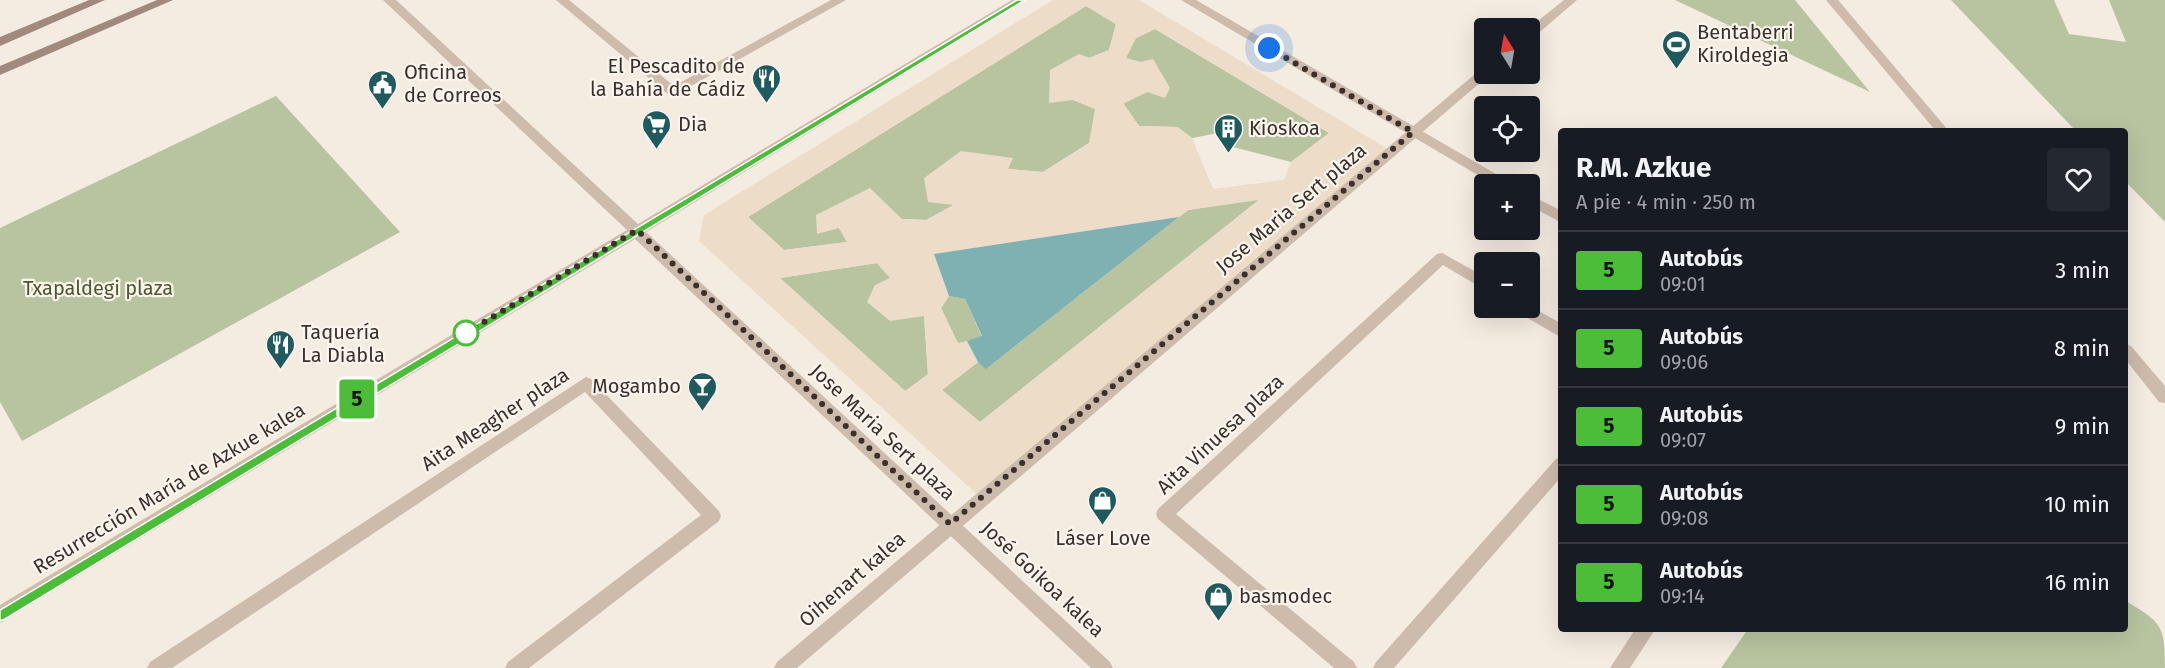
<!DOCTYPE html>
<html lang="es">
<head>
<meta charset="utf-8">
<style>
	body { margin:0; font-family:"Fira Sans",sans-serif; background:#242831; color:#f1f3f6; height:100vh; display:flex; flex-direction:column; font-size:22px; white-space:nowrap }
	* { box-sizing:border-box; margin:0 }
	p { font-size:20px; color:#9ea1a6 }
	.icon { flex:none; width:33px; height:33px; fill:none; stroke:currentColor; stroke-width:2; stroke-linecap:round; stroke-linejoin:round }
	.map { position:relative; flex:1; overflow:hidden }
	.sheet { position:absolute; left:1558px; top:128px; width:570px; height:504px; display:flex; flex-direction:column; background:#171b24; border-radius:6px; box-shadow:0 6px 24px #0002 }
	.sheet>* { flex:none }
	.badge { padding:0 12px; border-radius:4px; font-size:21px; line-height:39px }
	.needle { width:39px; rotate:349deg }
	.tools { position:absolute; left:1474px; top:18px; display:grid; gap:12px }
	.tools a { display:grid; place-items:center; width:66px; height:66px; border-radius:6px; background:#171b24; box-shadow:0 6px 24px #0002; font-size:30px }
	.you { position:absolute; width:30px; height:30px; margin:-15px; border:4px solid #fff; border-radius:50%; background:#1a73e8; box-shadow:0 0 0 9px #1a73e833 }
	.map>.badge { position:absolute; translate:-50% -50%; box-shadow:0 0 0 3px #fff }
	.round { display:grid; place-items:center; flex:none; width:63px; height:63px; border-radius:6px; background:#242831 }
	.head { display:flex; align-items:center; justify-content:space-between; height:102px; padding:0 18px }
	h1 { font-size:28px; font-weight:700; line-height:45px }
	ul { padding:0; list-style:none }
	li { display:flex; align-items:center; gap:18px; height:78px; padding:0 18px; border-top:2px solid #363941 }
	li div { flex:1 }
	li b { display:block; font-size:22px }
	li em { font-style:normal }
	li .badge { min-width:66px; font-weight:700; text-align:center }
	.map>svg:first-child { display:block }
	.green { fill:#b8c4a0 }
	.plaza { fill:#ecdcc8; fill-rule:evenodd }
	.water { fill:#7fb0b2 }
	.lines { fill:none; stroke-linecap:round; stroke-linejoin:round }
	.pedestrian { fill:#cdbbac; fill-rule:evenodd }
	.minor { fill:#cdbbac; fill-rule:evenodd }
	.secondary { fill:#a18a7d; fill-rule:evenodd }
	.line { fill:#4cbd38; stroke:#fff; stroke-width:1.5 }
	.walk { stroke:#3b302b; stroke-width:6; stroke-dasharray:0 10.8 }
	.stop-dot { fill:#fff; stroke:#4cbd38; stroke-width:3 }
	.labels { text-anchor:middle; stroke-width:4.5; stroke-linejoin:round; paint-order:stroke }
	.poi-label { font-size:20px; fill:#3b302b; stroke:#fbf5ee; text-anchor:start }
	.street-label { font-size:20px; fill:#3b302b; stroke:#fbf5ee }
	.park-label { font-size:20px; fill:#4a5a2e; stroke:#fbf5ee }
</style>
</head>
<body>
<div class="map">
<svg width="2165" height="668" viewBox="0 0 2165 668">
	<rect width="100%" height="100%" fill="#f4ebe1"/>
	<!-- green -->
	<path class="green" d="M1675 0H1795L1870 92Z
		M1951 0H2054L2069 34 2126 42 2109 0H2165V222L2126 182V130H2075Z
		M1086 6 1116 24 1109 50 1089 58 1073 100 1096 109 1089 143 1043 172 1008 169 1012 158 954 205 926 220 902 219 839 228 847 242 784 250 748 217Z
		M1155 29 1329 133 1291 162 1225 145 1218 133 1192 138 1177 127 1139 126 1123 103 1147 92 1140 62 1125 58 1136 38Z
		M276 96 400 232 22 441 0 402V228Z
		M1260 199 980 422 942 390 978 362 987 368 1188 210Z
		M877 263 924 316 928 375 905 391 780 278Z
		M949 296 965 299 982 337 958 344 941 308Z
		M2126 601C2162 623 2165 625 2165 668H1721L1748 629 2126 628Z"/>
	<!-- plaza -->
	<path class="plaza" d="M1053 0H1139L1391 151 981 498 699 241 704 215ZM1086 6 1116 24 1109 50 1090 58 1079 54 1050 70 1049 103 1073 100 1095 109 1089 143 1043 172 1008 169 1013 158 961 151 924 178 928 202 953 205 926 220 902 219 870 188 816 215 817 234 839 228 847 242 784 250 748 217ZM1155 29 1328 132 1329 133 1291 162 1284 180 1213 189 1192 138 1178 127 1139 126 1123 104 1147 92 1165 98 1170 88 1153 59 1140 62 1126 58 1136 38ZM1259 200 980 422 942 390 978 362 967 341 958 343 941 308 949 296 934 254 1179 217 1188 210ZM877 263 890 278 875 285 867 302 890 321 924 316 928 374 905 391 780 278Z"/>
	<!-- water -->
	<path class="water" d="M1179 217 986 369 978 362 967 341 982 336 965 299 949 296 934 254Z"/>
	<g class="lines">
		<!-- pedestrian -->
		<path class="pedestrian" d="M556 0H569L674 86 831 0H846L673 96 669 95Z
			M1564 0H1577L1534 37 1530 38 1529 28Z
			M1485 68V74L1489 75 797 668H774L777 662 1481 69Z
			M1442 253 1485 277V290L1443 265 1176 514 1354 662 1357 668H1334L1158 519 1156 514 1158 509 1437 254Z
			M1530 306 1562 324V338L1517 312 1515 308H1530Z
			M586 377 591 379 719 511 721 516 719 521 529 668H505L508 662 701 515 585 392 172 668H147L150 662Z
			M1562 457V476L1394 668H1373L1376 662 1556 459Z"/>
		<!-- minor -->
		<path class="minor" d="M383 0H396L638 224 1012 0H1026L646 232 1110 662 1113 668H1091L635 239 0 623V605L627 230Z
			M1181 0H1196L1508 181 1510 184H1493Z
			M1826 0H1838L1948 130H1935Z
			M1530 195 1562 211V223L1530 206Z
			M2126 344 2131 346 2165 386V403L2159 402 2126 360Z
			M1636 628H1656L1630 668H1610Z"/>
		<!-- secondary -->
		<path class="secondary" d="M89 0H105L0 46V37Z
			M157 0H173L0 75V66Z"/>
	</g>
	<!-- line -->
	<path class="line" d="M1017 0H1025L5 619 0 621V610Z"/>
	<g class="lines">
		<!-- walk -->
		<path class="walk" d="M466 333 637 230 950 524 1413 132 1269 48"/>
	</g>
	<!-- icons -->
	<defs>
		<symbol id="stadium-pin" viewBox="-11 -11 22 30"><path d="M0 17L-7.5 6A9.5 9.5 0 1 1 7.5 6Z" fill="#1f5a5e" stroke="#fbf5ee"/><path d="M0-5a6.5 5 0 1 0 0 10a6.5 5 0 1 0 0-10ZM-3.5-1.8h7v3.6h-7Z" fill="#fff"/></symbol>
		<symbol id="restaurant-pin" viewBox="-11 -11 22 30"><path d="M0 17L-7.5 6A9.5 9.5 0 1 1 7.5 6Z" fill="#1f5a5e" stroke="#fbf5ee"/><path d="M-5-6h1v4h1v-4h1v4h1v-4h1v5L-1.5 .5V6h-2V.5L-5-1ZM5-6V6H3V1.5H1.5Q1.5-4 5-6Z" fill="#fff"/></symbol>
		<symbol id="civic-pin" viewBox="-11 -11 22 30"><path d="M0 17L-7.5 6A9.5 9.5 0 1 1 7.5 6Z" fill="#1f5a5e" stroke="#fbf5ee"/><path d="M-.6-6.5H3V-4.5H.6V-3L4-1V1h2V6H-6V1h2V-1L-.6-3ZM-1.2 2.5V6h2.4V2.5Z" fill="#fff"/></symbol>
		<symbol id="supermarket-pin" viewBox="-11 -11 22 30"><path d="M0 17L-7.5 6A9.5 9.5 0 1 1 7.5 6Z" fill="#1f5a5e" stroke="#fbf5ee"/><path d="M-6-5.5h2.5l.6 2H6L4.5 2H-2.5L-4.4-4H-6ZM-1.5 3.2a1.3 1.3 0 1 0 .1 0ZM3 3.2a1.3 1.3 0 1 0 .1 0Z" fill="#fff"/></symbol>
		<symbol id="building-pin" viewBox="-11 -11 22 30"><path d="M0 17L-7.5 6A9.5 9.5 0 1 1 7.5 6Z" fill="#1f5a5e" stroke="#fbf5ee"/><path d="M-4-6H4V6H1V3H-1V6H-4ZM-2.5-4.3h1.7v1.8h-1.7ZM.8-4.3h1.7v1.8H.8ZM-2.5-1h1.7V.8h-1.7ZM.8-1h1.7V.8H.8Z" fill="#fff"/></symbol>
		<symbol id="bar-pin" viewBox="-11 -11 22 30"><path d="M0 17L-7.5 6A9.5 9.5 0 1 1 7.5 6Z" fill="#1f5a5e" stroke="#fbf5ee"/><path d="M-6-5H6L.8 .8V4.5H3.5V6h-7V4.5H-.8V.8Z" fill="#fff"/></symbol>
		<symbol id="shop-pin" viewBox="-11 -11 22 30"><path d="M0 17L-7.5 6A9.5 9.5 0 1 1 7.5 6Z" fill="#1f5a5e" stroke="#fbf5ee"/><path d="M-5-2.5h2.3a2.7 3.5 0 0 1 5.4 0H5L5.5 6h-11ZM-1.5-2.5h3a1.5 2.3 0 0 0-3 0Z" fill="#fff"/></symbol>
	</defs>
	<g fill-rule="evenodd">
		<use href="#stadium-pin" x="1660" y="28" width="33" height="45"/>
		<use href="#restaurant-pin" x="750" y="62" width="33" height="45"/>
		<use href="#civic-pin" x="366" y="68" width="33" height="45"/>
		<use href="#supermarket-pin" x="640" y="108" width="33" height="45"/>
		<use href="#building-pin" x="1212" y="112" width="33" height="45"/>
		<use href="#restaurant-pin" x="264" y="328" width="33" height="45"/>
		<use href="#bar-pin" x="686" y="370" width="33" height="45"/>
		<use href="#shop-pin" x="1086" y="484" width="33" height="45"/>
		<use href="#shop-pin" x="1202" y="580" width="33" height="45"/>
	</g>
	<!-- markers -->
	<circle class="stop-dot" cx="466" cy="333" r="12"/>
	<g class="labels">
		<!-- poi labels -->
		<g class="poi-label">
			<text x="1697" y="39">Bentaberri<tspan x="1697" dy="23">Kiroldegia</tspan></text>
			<text x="745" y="73" text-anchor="end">El Pescadito de<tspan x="745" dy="23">la Bahía de Cádiz</tspan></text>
			<text x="404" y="79">Oficina<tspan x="404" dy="23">de Correos</tspan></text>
			<text x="678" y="131">Dia</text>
			<text x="1249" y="135">Kioskoa</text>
			<text x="301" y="339">Taquería<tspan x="301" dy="23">La Diabla</tspan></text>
			<text x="681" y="393" text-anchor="end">Mogambo</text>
			<text x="1103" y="545" text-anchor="middle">Láser Love</text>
			<text x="1239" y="603">basmodec</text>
		</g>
		<!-- street labels -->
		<g class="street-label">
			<text transform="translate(1291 208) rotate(-40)" y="7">Jose Maria Sert plaza</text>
			<text transform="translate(495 419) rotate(-33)" y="7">Aita Meagher plaza</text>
			<text transform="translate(883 432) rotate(43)" y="7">Jose Maria Sert plaza</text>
			<text transform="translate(1220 434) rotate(-43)" y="7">Aita Vinuesa plaza</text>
			<text transform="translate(169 488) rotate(-31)" y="7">Resurrección María de Azkue kalea</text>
			<text transform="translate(852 579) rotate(-41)" y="7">Oihenart kalea</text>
			<text transform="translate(1043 579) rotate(43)" y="7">José Goikoa kalea</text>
		</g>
		<!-- park labels -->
		<g class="park-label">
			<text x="98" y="295">Txapaldegi plaza</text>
		</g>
	</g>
</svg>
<div class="tools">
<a><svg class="needle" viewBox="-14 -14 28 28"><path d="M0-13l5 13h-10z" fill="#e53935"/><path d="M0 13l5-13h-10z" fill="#9ea1a6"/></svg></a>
<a><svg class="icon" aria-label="locate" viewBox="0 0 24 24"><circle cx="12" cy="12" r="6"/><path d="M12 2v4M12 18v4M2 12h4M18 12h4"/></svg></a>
<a>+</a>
<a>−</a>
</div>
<div class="you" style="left:1269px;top:48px"></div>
<b class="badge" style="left:357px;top:399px;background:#4cbd38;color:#111">5</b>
<section class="sheet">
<div class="head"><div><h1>R.M. Azkue</h1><p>A pie · 4 min · 250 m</p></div><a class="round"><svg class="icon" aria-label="heart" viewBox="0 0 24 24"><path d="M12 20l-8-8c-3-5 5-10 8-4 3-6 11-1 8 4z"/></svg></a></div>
<ul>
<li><span class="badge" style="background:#4cbd38;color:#111">5</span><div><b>Autobús</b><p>09:01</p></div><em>3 min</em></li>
<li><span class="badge" style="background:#4cbd38;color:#111">5</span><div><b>Autobús</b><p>09:06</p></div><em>8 min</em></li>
<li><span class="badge" style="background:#4cbd38;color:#111">5</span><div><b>Autobús</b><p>09:07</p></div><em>9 min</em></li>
<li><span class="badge" style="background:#4cbd38;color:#111">5</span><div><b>Autobús</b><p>09:08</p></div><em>10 min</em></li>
<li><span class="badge" style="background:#4cbd38;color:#111">5</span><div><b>Autobús</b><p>09:14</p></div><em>16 min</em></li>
</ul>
</section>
</div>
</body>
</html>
